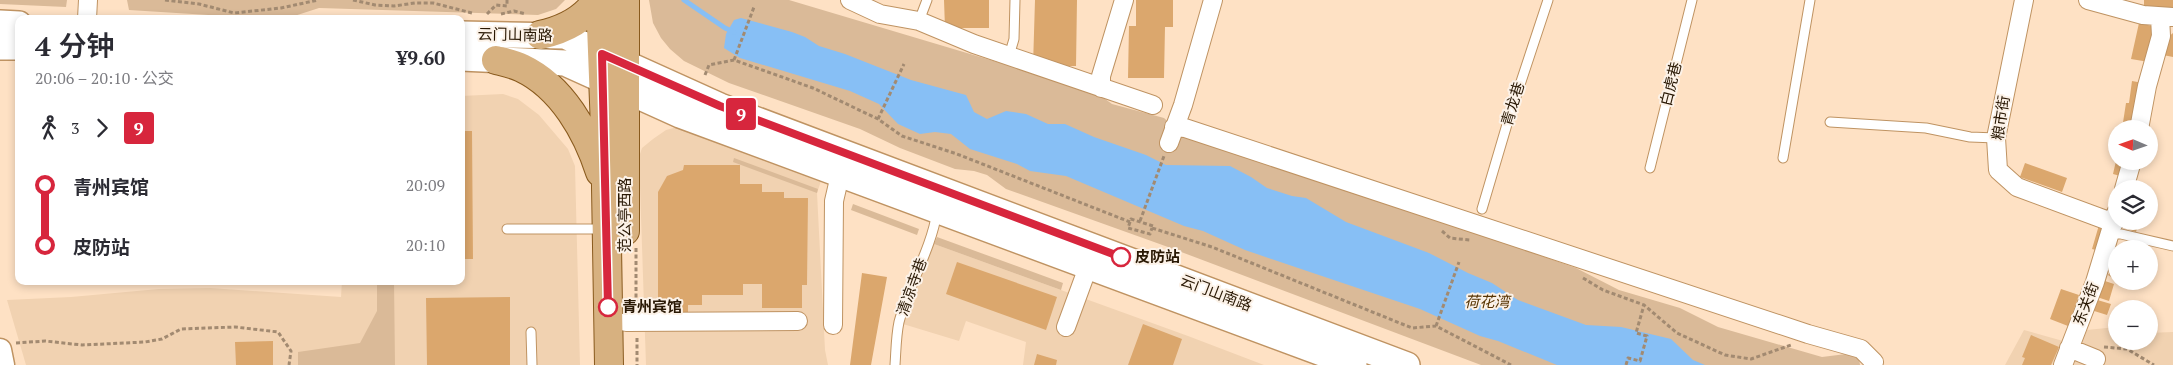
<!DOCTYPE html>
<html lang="zh">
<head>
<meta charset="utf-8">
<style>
	body { margin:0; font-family:"PT Serif","Noto Sans SC",serif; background:#f2f2f3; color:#2b2b33; height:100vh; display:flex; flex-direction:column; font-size:19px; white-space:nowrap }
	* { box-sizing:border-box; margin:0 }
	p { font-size:16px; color:#7c7c81 }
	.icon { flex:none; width:28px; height:28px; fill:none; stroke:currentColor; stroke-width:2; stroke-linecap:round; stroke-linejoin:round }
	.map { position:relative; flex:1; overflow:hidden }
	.panel { position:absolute; left:15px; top:15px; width:450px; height:270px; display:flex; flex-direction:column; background:#fff; border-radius:10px; box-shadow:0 2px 8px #0003 }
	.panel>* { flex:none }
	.badge { padding:0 10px; border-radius:4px; font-size:18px; line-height:32px }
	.needle { width:32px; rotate:272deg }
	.fabs { position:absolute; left:2108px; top:120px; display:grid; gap:10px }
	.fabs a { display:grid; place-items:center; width:50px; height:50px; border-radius:50%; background:#fff; box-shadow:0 2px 8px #0003; font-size:25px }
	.map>.badge { position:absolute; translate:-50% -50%; box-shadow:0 0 0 2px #fff }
	.legs { display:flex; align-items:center; gap:8px; height:55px; padding:0 20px; font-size:16px }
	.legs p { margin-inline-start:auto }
	.head { display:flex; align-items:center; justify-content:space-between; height:85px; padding:0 20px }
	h1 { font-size:28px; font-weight:600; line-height:38px }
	ul { padding:0 20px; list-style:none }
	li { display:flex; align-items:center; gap:18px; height:60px; font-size:19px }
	li i { display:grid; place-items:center; width:8px; height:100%; margin:0 6px; background:currentColor }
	li i::after { content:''; width:12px; height:12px; margin:-6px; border:4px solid; border-radius:50%; background:#fff }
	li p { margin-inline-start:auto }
	li:first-child i { background:linear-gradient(#0000 50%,currentColor 0) }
	li:last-child i { background:linear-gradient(currentColor 50%,#0000 0) }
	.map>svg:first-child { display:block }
	.built { fill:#f1d2b1 }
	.green { fill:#daba98 }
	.water { fill:#87bff5 }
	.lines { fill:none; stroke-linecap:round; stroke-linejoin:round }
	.stream { stroke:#87bff5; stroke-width:5 }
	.building { fill:#dba76d }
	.service-casing { stroke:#bf9362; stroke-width:11 }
	.minor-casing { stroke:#bf9362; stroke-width:20 }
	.tertiary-casing { stroke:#bf9362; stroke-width:25 }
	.secondary-casing { stroke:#bf9362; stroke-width:28 }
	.primary-casing { stroke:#895a1d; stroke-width:30 }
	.path { stroke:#a28a71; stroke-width:3; stroke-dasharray:4 2.5; stroke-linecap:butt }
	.service { stroke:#fff; stroke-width:9 }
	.minor { stroke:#fff; stroke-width:18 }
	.tertiary { stroke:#fff; stroke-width:22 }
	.secondary { stroke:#fff; stroke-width:25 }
	.primary { stroke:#d7b180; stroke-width:28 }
	.line-1-casing { stroke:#fff; stroke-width:11 }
	.line-1 { stroke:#d7263d; stroke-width:8 }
	.stop-1-dot { fill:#fff; stroke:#d7263d; stroke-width:2.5 }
	.labels { text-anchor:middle; stroke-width:4; stroke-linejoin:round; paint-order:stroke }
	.street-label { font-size:15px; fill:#291804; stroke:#fcf2e8 }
	.stop-label { font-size:15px; font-weight:bold; fill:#291804; stroke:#fcf2e8; text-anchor:start }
	.park-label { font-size:15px; font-style:italic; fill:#563403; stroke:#fcf2e8 }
</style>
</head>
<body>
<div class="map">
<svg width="2173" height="365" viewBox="0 0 2173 365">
	<rect width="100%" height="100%" fill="#fee1c4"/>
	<!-- built -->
	<path class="built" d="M503 94 518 99 539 115 568 149 575 166 580 365H26L7 300 71 297 159 289 210 288 341 297 342 281H461V96Z
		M681 126 821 181 817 193 825 350 828 365H646L639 157 642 148 653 139 666 130Z
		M934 244 1188 336 1264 365H1023L1026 342 966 321 959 341 903 324Z
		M2116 327V341H2149V333L2173 332V365H2074L2087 330Z
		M2024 330 2063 341 2052 365H2005Z"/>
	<!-- green -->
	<path class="green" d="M0 0H67L66 7 0 4Z
		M127 0H565L556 9 538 15 319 8 288 18 272 19 129 10Z
		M649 0H789L1094 91 1112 104 1164 118 1174 127 1576 268 1619 290 1680 308 1718 327 1822 357 1846 354 1859 358 1860 365H1481L1168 247 1006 189 987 175 974 171 955 169 900 148 860 129 729 83 684 61 670 49 661 38 653 23Z
		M734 158 818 189 817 193 733 162Z
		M853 204 919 229 917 235 851 210Z
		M937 237 1063 283 1061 290 934 244Z
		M377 281H394L395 365H298V352L360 343 377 311Z"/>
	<!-- water -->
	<path class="water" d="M741 18 792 32 805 37 819 46 845 54 911 80 966 95 974 112 987 119 1006 111 1026 114 1048 124H1065L1094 137 1146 155 1166 165 1230 166 1251 177 1267 188 1292 196 1306 198 1346 222 1429 253 1468 273 1492 283 1518 300 1586 325 1621 327 1671 339 1693 360 1705 365H1557L1498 341 1480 336 1420 309 1307 271 1245 250 1203 231 1184 226 1066 176 1030 171 1017 164 970 149 951 134 935 132 920 134 898 124 879 104 850 91 740 58 724 48 726 34 734 20Z"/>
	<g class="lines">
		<!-- stream -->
		<path class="stream" d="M684 0 725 28 734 32"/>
	</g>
	<!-- building -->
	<path class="building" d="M944 0H989V28H945Z
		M1035 0H1077L1076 66H1033Z
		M1136 0H1173V27H1165L1164 78H1128L1129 26H1136Z
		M2144 0H2173V12L2144 9Z
		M2139 23 2156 27 2149 62 2131 59Z
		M2173 33V57L2163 55 2167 38Z
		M2132 81 2143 83 2133 129H2122L2126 103H2129Z
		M461 131H472L473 259H461Z
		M2116 161H2128L2124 177 2113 174Z
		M2025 163 2067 178 2062 192 2020 177Z
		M684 165H740V184H762V192H784V198H808L807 285H802V308H762V284H743V295H702V305H688V314H658V192L667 176 683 170Z
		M2130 221H2139L2136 232 2127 229Z
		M2099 225 2108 227 2100 251 2092 249Z
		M2128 237 2138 240 2135 249H2125Z
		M957 262 1057 297 1046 330 946 294Z
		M2116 263V280L2108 275Z
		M862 273 887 277 871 365H850Z
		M2102 280 2114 284 2109 301 2097 297Z
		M2061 289 2079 295 2068 326 2050 319Z
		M510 297V365H427L426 298Z
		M2094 299 2111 304 2107 315 2091 310Z
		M2114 315 2116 316V324L2111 322Z
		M1143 324 1182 339 1173 365H1128Z
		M2031 335 2059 347 2051 365H2022L2025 358 2022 357Z
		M273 341V365H236L235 342Z
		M1037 354 1057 360 1056 365H1034Z"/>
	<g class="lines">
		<defs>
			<path id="service" d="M919 21 927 0
				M1009 56 1014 39 1015 0
				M1830 122 1926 128 1970 137 1996 138
				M1783 158 1810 0
				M1650 168 1692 0
				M1482 209 1508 121 1548 0
				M507 229H605
				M2110 234H2121L2173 246
				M531 332 532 365
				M895 365C896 351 896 336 899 322 909 284 931 250 937 212"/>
			<path id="minor" d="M850 0 880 14 919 21 974 44 1153 105
				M2024 0 1996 138 1998 170 2017 187 2114 223
				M2088 0 2143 15 2173 17
				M87 19 88 0
				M1101 88V76L1124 0
				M1174 127 1185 128 1808 334 1861 349 1874 362 1873 365
				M2139 129 2147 86 2161 36 2160 17
				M1169 143 1183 105 1213 0
				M2124 189 2132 161
				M626 322 798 321
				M833 325 834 201 840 175
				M1066 327 1088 267
				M2069 348 2096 359
				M2063 365 2095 282 2116 213"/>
			<path id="tertiary" d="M0 350 3 365"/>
			<path id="secondary" d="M0 23 19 24
				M461 34 565 36 720 106 1407 365
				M0 47H19
				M461 58 565 63 680 115 1354 365"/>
			<path id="primary" d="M600 0 605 128 609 365
				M625 0V231
				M540 35C563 30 584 20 597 0
				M496 60C504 62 514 64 522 68 562 87 587 132 600 172"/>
		</defs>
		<!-- service casing -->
		<use href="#service" class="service-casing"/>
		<!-- minor casing -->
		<use href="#minor" class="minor-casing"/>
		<!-- tertiary casing -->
		<use href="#tertiary" class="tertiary-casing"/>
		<!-- secondary casing -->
		<use href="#secondary" class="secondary-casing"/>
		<!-- primary casing -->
		<use href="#primary" class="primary-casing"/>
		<!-- path -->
		<path class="path" d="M165 0 199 4 234 13 281 8 318 0
			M353 0 375 5 394 6 415 3H433L472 13
			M487 14 496 5 507 6V0
			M501 14 514 11 526 14
			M734 60 754 7
			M705 75 709 65 734 60 813 88 878 119 902 136 957 154 1130 222 1131 219 1153 226 1152 228 1212 247 1412 328 1436 326 1511 365
			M878 119 904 64
			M1140 221 1164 156
			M1130 222 1128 228 1150 234 1152 228
			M1442 231 1450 238 1470 240
			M636 248V307
			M1583 278 1603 290 1644 305 1677 333 1725 355 1751 359 1791 345
			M1436 326 1459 262
			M637 338V365
			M16 343 45 341 82 345 145 342 162 339 181 329 235 327 278 332 291 351 289 365
			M2104 347 2127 349 2154 365
			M1626 365 1628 358 1640 361 1647 336 1636 333 1644 305"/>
		<!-- service -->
		<use href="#service" class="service"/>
		<!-- minor -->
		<use href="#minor" class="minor"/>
		<!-- tertiary -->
		<use href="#tertiary" class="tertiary"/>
		<!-- secondary -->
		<use href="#secondary" class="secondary"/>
		<!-- primary -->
		<use href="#primary" class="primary"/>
	</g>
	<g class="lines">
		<defs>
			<path id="line-1" d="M608 307 602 54 720 106 1121 257"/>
		</defs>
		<!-- line-1 casing -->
		<use href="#line-1" class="line-1-casing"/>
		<!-- line-1 -->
		<use href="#line-1" class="line-1"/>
	</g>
	<!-- markers -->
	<g class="stop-1-dot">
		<circle cx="1121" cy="257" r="9"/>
		<circle cx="608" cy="307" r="9"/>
	</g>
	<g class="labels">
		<!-- street labels -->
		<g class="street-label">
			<text transform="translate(515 35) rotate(1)" y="5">云门山南路</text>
			<text transform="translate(1671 84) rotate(-76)" y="5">白虎巷</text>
			<text transform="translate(1513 104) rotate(-73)" y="5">青龙巷</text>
			<text transform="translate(2001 118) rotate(-81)" y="5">粮市街</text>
			<text transform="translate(625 215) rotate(-90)" y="5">范公亭西路</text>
			<text transform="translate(912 287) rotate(-70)" y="5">清凉寺巷</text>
			<text transform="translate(1216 293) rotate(21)" y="5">云门山南路</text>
			<text transform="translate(2086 304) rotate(-69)" y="5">东关街</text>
		</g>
		<!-- stop labels -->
		<g class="stop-label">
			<text x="1135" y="262">皮防站</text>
			<text x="622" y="312">青州宾馆</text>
		</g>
		<!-- park labels -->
		<g class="park-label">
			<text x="1487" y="307">荷花湾</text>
		</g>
	</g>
</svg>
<div class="fabs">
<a><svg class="needle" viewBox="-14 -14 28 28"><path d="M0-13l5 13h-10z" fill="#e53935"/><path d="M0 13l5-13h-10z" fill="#7c7c81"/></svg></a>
<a><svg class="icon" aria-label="layers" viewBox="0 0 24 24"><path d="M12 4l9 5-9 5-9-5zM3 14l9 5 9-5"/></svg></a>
<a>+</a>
<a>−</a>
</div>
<b class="badge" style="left:741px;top:114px;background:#d7263d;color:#fff">9</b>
<section class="panel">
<div class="head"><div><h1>4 分钟</h1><p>20:06 – 20:10 · 公交</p></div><b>¥9.60</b></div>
<div class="legs"><svg class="icon" aria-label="walk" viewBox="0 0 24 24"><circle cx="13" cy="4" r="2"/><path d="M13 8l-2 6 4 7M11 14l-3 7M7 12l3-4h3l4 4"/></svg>3<svg class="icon" aria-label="forward" viewBox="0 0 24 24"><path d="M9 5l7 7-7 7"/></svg><b class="badge" style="background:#d7263d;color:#fff">9</b></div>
<ul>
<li><i style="color:#d7263d"></i><b>青州宾馆</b><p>20:09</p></li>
<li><i style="color:#d7263d"></i><b>皮防站</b><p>20:10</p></li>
</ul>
</section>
</div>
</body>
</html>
